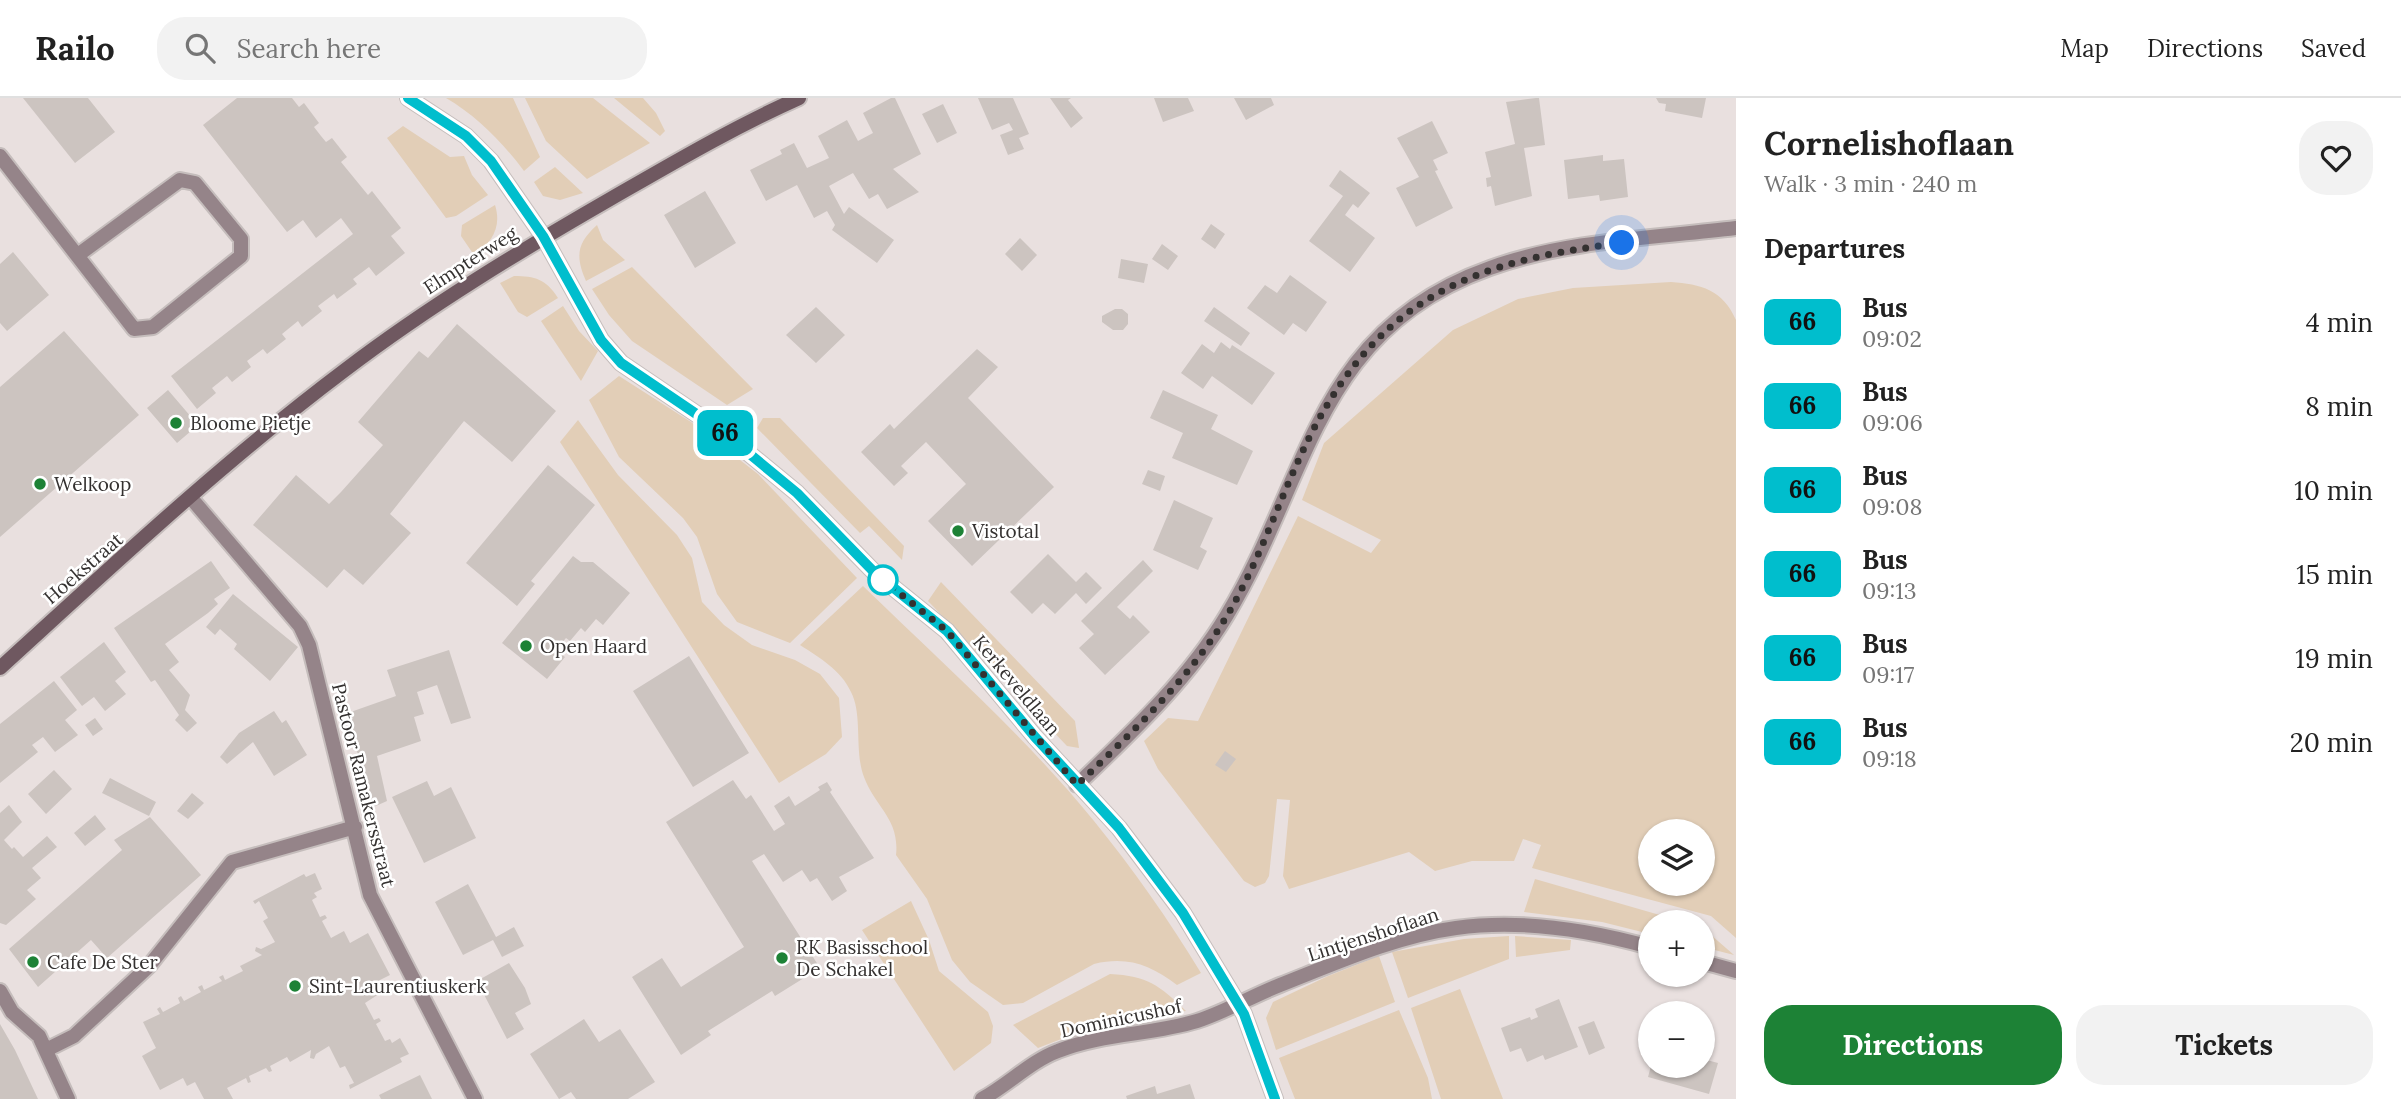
<!DOCTYPE html>
<html lang="en">
<head>
<meta charset="utf-8">
<style>
	body { margin:0; font-family:Lora,serif; background:#f2f2f2; color:#222; height:100vh; display:flex; flex-direction:column; font-size:26px; white-space:nowrap }
	* { box-sizing:border-box; margin:0 }
	p { font-size:23px; color:#767676 }
	.icon { flex:none; width:38px; height:38px; fill:none; stroke:currentColor; stroke-width:2; stroke-linecap:round; stroke-linejoin:round }
	.map { position:relative; flex:1; overflow:hidden }
	.details { display:flex; flex-direction:column; background:#fff; width:665px }
	.details>* { flex:none }
	.badge { padding:0 14px; border-radius:10px; font-size:24px; line-height:46px }
	.buttons { position:absolute; left:1638px; top:721px; display:grid; gap:14px }
	.buttons a { display:grid; place-items:center; width:77px; height:77px; border-radius:50%; background:#fff; box-shadow:0 2px 5px #0004; font-size:35px }
	.you { position:absolute; width:35px; height:35px; margin:-18px; border:5px solid #fff; border-radius:50%; background:#1a73e8; box-shadow:0 0 0 10px #1a73e833 }
	.map>.badge { position:absolute; translate:-50% -50%; box-shadow:0 0 0 4px #fff }
	h2 { padding:0 28px; font-size:26px; line-height:63px }
	.round { display:grid; place-items:center; flex:none; width:74px; height:74px; border-radius:28px; background:#f2f2f2 }
	.headline { display:flex; align-items:center; justify-content:space-between; height:119px; padding:0 28px }
	h1 { font-size:33px; font-weight:700; line-height:52px }
	.primary-button { display:flex; gap:14px; margin-top:auto; padding:14px 28px }
	.primary-button a { flex:1; height:80px; border-radius:28px; background:#1d8236; color:#fff; font-size:28px; font-weight:700; line-height:80px; text-align:center }
	.primary-button a+a { background:#f2f2f2; color:#222 }
	ul { padding:0; list-style:none }
	li { display:flex; align-items:center; gap:21px; height:84px; padding:0 28px }
	li div { flex:1 }
	li b { display:block; font-size:26px }
	li em { font-style:normal }
	li .badge { min-width:77px; font-weight:700; text-align:center }
	header { display:flex; align-items:center; gap:42px; box-sizing:border-box; height:98px; padding:0 35px; background:#fff; border-bottom:2px solid #e0e0e0 }
	header strong { font-size:33px }
	nav { display:flex; gap:38px; margin-inline-start:auto; font-size:24px }
	.search { width:490px; height:63px; background:#f2f2f2; display:flex; align-items:center; gap:18px; box-sizing:border-box; padding:0 24px; border-radius:28px; color:#767676; font-size:26px }
	main { display:flex; flex:1; min-height:0 }
	.map>svg:first-child { display:block }
	.green { fill:#e2ceb7; fill-rule:evenodd }
	.building { fill:#ccc4c0 }
	.lines { fill:none; stroke-linecap:round; stroke-linejoin:round }
	.street-casing { stroke:#c5bdbc; stroke-width:18 }
	.secondary-casing { stroke:#c5bdbc; stroke-width:18 }
	.street { stroke:#958489; stroke-width:14 }
	.secondary { stroke:#6f5860; stroke-width:14 }
	.line-casing { stroke:#fff; stroke-width:16 }
	.line { stroke:#00becd; stroke-width:10 }
	.walk { stroke:#343130; stroke-width:7; stroke-dasharray:0 12.6 }
	.poi-dot { fill:#1d8236; stroke:#fff; stroke-width:2.5 }
	.stop-dot { fill:#fff; stroke:#00becd; stroke-width:3.5 }
	.labels { text-anchor:middle; stroke-width:5; stroke-linejoin:round; paint-order:stroke }
	.street-label { font-size:19px; fill:#343130; stroke:#fff }
	.poi-label { font-size:19px; fill:#343130; stroke:#fff; text-anchor:start }
</style>
</head>
<body>
<header>
<strong>Railo</strong>
<div class="search"><svg class="icon" aria-label="search" viewBox="0 0 24 24"><circle cx="10" cy="10" r="6"/><path d="M15 15l6 6"/></svg>Search here</div>
<nav><a>Map</a><a>Directions</a><a>Saved</a></nav>
</header>
<main>
<div class="map">
<svg width="1736" height="1001" viewBox="0 0 1736 1001">
	<rect width="100%" height="100%" fill="#e9e0df"/>
	<!-- green -->
	<path class="green" d="M446 0H513L540 59 524 73C503 45 477 18 446 0Z
		M525 0H593L650 45 587 81 546 43Z
		M614 0H643L656 15 665 33 660 38Z
		M403 28 450 59 464 58 472 77 488 97 456 118 446 120 387 40Z
		M555 69 583 95 560 102 543 98 534 84Z
		M495 107C502 129 492 145 474 157L461 138 462 127Z
		M597 127 603 142 625 162 586 183C575 158 577 145 597 127Z
		M632 169 753 291 727 307 632 243 609 217 592 191Z
		M514 178C535 178 546 181 558 200L527 219 518 214 500 185Z
		M1671 184C1701 186 1723 192 1736 222V840L1711 818 1532 770 1541 747 1523 741 1514 763H1472L1435 773 1409 754 1289 791 1283 778 1290 702 1277 701 1269 778 1265 785 1255 789 1244 783 1158 671 1144 643 1168 620 1198 623 1298 418 1371 455 1381 442 1302 402 1324 345 1453 232 1518 201 1573 190ZM1650 733H1703V786H1650Z
		M563 208 579 233 598 253 581 283 541 223Z
		M619 278 691 324 758 376 857 480 790 545 737 524 717 496 697 439 683 420 619 359 589 302Z
		M763 320H780L904 448 902 462 869 428 860 435 757 330Z
		M578 322 618 377 677 437 692 460 702 504 724 527 752 547 795 562 820 576 839 600 842 639 826 656 779 685 560 344Z
		M941 484 1075 623 1079 650 1067 648 928 503Z
		M863 488C941 564 1025 638 1094 723 1133 771 1169 822 1201 875L1177 887C1150 867 1128 858 1094 866L1023 905 1003 907 970 884 952 862 927 801 896 757C900 721 875 709 864 679 854 653 863 617 851 594 841 572 820 560 800 547Z
		M1535 781 1684 824H1650V836L1602 824 1524 814Z
		M911 803 929 842 939 873 988 914 993 928 991 945 954 973 862 832Z
		M1703 830 1734 857 1703 849Z
		M1509 838V861L1408 900 1392 854 1464 841Z
		M1515 838 1571 842 1570 852 1516 859Z
		M1379 858 1395 904 1276 952 1266 920 1273 904 1328 878Z
		M1110 876C1148 878 1159 887 1186 913L1108 923 1038 950 1013 927Z
		M1460 891 1503 1001H1441L1411 910Z
		M1399 912 1428 980 1432 1001H1295L1279 960Z"/>
	<!-- building -->
	<path class="building" d="M23 0H88L115 34 75 65Z
		M237 0H292L299 9 304 5 319 25 314 29 321 38 326 44 332 40 347 59 341 64 368 97 372 93 401 130 391 138 405 155 376 178 369 169 353 181 357 186 337 201 334 196 318 208 322 213 302 229 298 223 282 236 286 241 267 256 263 251 247 263 251 269 232 284 227 278 212 290 216 295 197 311 171 278 353 136 341 120 316 140 303 122 287 134 203 27Z
		M891 0H895L921 56 893 71 919 94 887 111 878 96 869 101 853 75 829 88 844 116 849 109 894 142 877 165 832 132 835 127 827 113 814 120 797 87 766 103 750 72 782 56 780 52 794 45 807 70 829 60 818 38 847 22 858 43 873 35 863 15Z
		M978 0H1013L1029 36 1019 40 1024 51 1008 57 1000 37 1013 32 1009 25 992 32Z
		M1050 0H1071L1068 2 1083 20 1071 30Z
		M1154 0H1188L1194 13 1163 24Z
		M1234 0H1271L1274 7 1246 22Z
		M1536 0H1539L1545 47 1524 50 1532 98 1495 108 1491 88 1487 89 1486 80 1491 79 1485 54 1515 46 1506 4Z
		M1656 0H1706L1702 20 1665 13 1666 6 1659 5Z
		M943 6 957 35 937 45 922 16Z
		M1432 23 1448 55 1433 62 1438 72 1435 73 1453 110 1416 129 1396 90 1419 79 1397 40Z
		M1603 57V63L1624 61 1628 99 1600 103 1599 97 1568 101 1564 62Z
		M1340 72 1370 95 1358 110 1353 106 1345 117 1375 140 1350 174 1309 143 1343 98 1329 88Z
		M705 93 736 145 695 170 664 117Z
		M1211 126 1225 136 1215 151 1201 141Z
		M1020 140 1037 157 1022 173 1005 156Z
		M1162 146 1178 158 1168 172 1152 161Z
		M13 154 49 197 7 233 0 225V166Z
		M1121 161 1148 166 1144 185 1118 180Z
		M1290 177 1327 204 1306 234 1293 225 1284 237 1247 210 1265 187 1277 195Z
		M816 209 845 237 816 265 786 237Z
		M1214 209 1250 235 1241 248 1204 223Z
		M1115 211H1122L1128 216V226L1123 232H1113L1102 224V218Z
		M457 226 556 313 512 364 464 323 390 416 411 435 363 487 344 471 327 490 253 427 296 377 329 406 341 394 383 347 358 324 419 253 428 260Z
		M64 233 139 317 0 439V289Z
		M1221 244 1230 251 1232 247 1275 275 1252 307 1212 278 1203 291 1181 275 1202 246 1214 255Z
		M977 251 998 269 968 300 1054 389 972 468 928 423 966 386 926 344 901 368 908 375 894 388 861 354 890 326 894 331Z
		M168 292 198 327 177 345 147 310Z
		M1163 292 1218 317 1211 331 1253 353 1237 387 1172 360 1183 335 1150 320Z
		M548 367 595 407 531 483 535 486 517 508 466 465Z
		M1148 372 1165 378 1160 393 1142 386Z
		M1174 402 1213 420 1200 449 1207 453 1198 472 1153 452Z
		M1048 456 1076 484 1086 474 1102 490 1086 506 1076 495 1055 516 1043 505 1032 516 1010 494Z
		M573 458 581 464H593L630 495 603 527 596 521 585 534 581 530 570 543 566 540 556 552 565 559 547 581 502 545Z
		M1143 462 1153 473 1117 509 1130 521 1133 517 1150 534 1105 577 1079 550 1094 536 1081 523Z
		M211 463 230 490 214 501 218 506 208 515 165 546 179 564 169 572 190 597 185 612 197 625 187 634 175 622 179 617 155 582 151 584 114 530Z
		M233 496 298 549 270 583 234 551 237 546 220 531 215 537 206 529Z
		M104 544 126 574 115 583 126 596 105 613 94 599 82 608 60 579Z
		M449 552 471 620 451 626 437 587 417 594 424 616 414 619 421 643 377 658 387 703 369 711 360 663 345 616 396 598 387 572Z
		M689 558 749 655 693 689 633 593Z
		M54 583 77 612 65 622 78 637 55 654 43 639 32 647 38 654 0 685V626Z
		M274 613 282 625 286 622 307 657 274 678 253 644 227 666 220 659 239 635Z
		M95 620 103 631 93 638 85 627Z
		M1225 653 1236 661 1226 674 1215 667Z
		M54 672 72 691 46 716 28 696Z
		M110 680 156 704 149 718 102 695Z
		M733 682 746 701 751 697 774 733 785 726 774 708 789 698 795 708 820 692 818 689 827 684 832 692 830 694 874 760 839 779 847 793 832 803 817 780 810 784 802 772 783 784 764 756 752 763 820 870 775 898 772 893 708 933 711 937 681 957 632 879 662 860 681 889 744 849 666 724Z
		M427 683 434 698 451 689 476 740 424 765 392 699Z
		M192 695 204 705 188 721 177 713Z
		M9 707 22 724 4 742 12 751 14 749 23 759 47 738 57 749 32 770 41 780 27 792 36 801 6 827 0 825V715Z
		M95 717 106 731 85 748 74 735Z
		M150 719 201 777 107 860 91 842 38 889 9 851 122 752 114 742Z
		M315 775 322 791 314 795 317 799 312 802 320 819 325 817 327 820 322 823 331 840 344 833 350 845 368 835 390 877 376 884 382 894 365 905 374 922 379 920 381 923 376 926 385 943 390 941 392 945 400 940 409 956 400 960 402 964 350 991 349 987 354 985 345 968 340 970 329 948 316 956 314 961 310 960 311 952 290 964 287 959 270 968 272 973 269 974 266 970 249 978 251 984 248 985 246 980 227 990 233 1001H204L195 984 187 988 183 980 160 992 142 958 156 950 143 924 160 916 157 911 160 909 163 914 180 905 178 900 181 898 184 903 201 894 198 889 202 887 204 892 222 883 219 879 223 877 225 882 243 873 240 868 262 857 255 853 256 849 261 851 275 844 263 823 268 820 259 803 255 806 253 803 304 776 306 779Z
		M468 786 496 839 514 829 524 848 502 859 493 842 463 857 435 804Z
		M509 865 525 890 531 906 515 915 524 931 507 941 477 883Z
		M1559 901 1578 949 1545 962 1543 957 1527 964 1521 950 1510 954 1501 930 1530 919 1531 922 1538 919 1535 911Z
		M584 921 599 944 620 931 655 984 628 1001H576L571 994 559 1001 530 956Z
		M1594 923 1605 950 1589 957 1578 929Z
		M0 926 15 952 38 1001H0Z
		M1703 961 1718 965 1709 996 1648 979 1651 968H1703Z
		M420 977 432 1001H381L379 997Z
		M1190 986 1195 1001H1127L1126 998 1155 988 1157 996Z"/>
	<g class="lines">
		<defs>
			<path id="street" d="M408 0 466 38 491 63 543 138 601 242 621 265 723 334 797 395 874 474 947 533 1035 639 1119 730 1183 815 1244 916 1275 1001
				M0 58 134 231 153 229 241 158V141L195 85 180 82 78 157
				M191 400 300 528 309 547 370 797 475 1001
				M1077 687C1131 635 1188 582 1227 517 1310 379 1315 232 1490 170 1567 142 1655 140 1736 130
				M1703 864 1736 873
				M0 893 12 914 39 938 68 1001
				M46 952 74 938 149 868 232 764 355 729
				M982 1001C1008 987 1031 963 1058 953 1103 935 1151 937 1197 923 1225 914 1252 898 1280 887 1336 865 1396 838 1456 830 1520 821 1589 832 1650 849"/>
			<path id="secondary" d="M0 570C112 468 224 363 345 272 429 208 520 153 612 100 673 65 734 29 799 0"/>
		</defs>
		<!-- street casing -->
		<use href="#street" class="street-casing"/>
		<!-- secondary casing -->
		<use href="#secondary" class="secondary-casing"/>
		<!-- street -->
		<use href="#street" class="street"/>
		<!-- secondary -->
		<use href="#secondary" class="secondary"/>
	</g>
	<g class="lines">
		<defs>
			<path id="line" d="M408 0 466 38 491 63 543 138 601 242 621 265 723 334 797 395 874 474 947 533 1035 639 1119 730 1183 815 1244 916 1275 1001"/>
		</defs>
		<!-- line casing -->
		<use href="#line" class="line-casing"/>
		<!-- line -->
		<use href="#line" class="line"/>
		<!-- walk -->
		<path class="walk" d="M883 482 947 533 1077 687C1131 635 1189 582 1228 516 1261 460 1281 396 1310 338 1381 198 1474 163 1622 145"/>
	</g>
	<!-- markers -->
	<g class="poi-dot">
		<circle cx="176" cy="325" r="7"/>
		<circle cx="40" cy="386" r="7"/>
		<circle cx="958" cy="433" r="7"/>
		<circle cx="526" cy="548" r="7"/>
		<circle cx="782" cy="860" r="7"/>
		<circle cx="33" cy="864" r="7"/>
		<circle cx="295" cy="888" r="7"/>
	</g>
	<circle class="stop-dot" cx="883" cy="482" r="14"/>
	<g class="labels">
		<!-- street labels -->
		<g class="street-label">
			<text transform="translate(470 162) rotate(-33)" y="7">Elmpterweg</text>
			<text transform="translate(83 470) rotate(-41)" y="7">Hoekstraat</text>
			<text transform="translate(1017 587) rotate(50)" y="7">Kerkeveldlaan</text>
			<text transform="translate(364 687) rotate(76)" y="7">Pastoor Ramakersstraat</text>
			<text transform="translate(1373 836) rotate(-18)" y="7">Lintjenshoflaan</text>
			<text transform="translate(1121 920) rotate(-12)" y="7">Dominicushof</text>
		</g>
		<!-- poi labels -->
		<g class="poi-label">
			<text x="190" y="332">Bloome Pietje</text>
			<text x="54" y="393">Welkoop</text>
			<text x="972" y="440">Vistotal</text>
			<text x="540" y="555">Open Haard</text>
			<text x="796" y="856">RK Basisschool<tspan x="796" dy="22">De Schakel</tspan></text>
			<text x="47" y="871">Cafe De Ster</text>
			<text x="309" y="895">Sint-Laurentiuskerk</text>
		</g>
	</g>
</svg>
<div class="buttons">
<a><svg class="icon" aria-label="layers" viewBox="0 0 24 24"><path d="M12 4l9 5-9 5-9-5zM3 14l9 5 9-5"/></svg></a>
<a>+</a>
<a>−</a>
</div>
<div class="you" style="left:1622px;top:145px"></div>
<b class="badge" style="left:725px;top:335px;background:#00becd;color:#111">66</b>
</div>
<section class="details">
<div class="headline"><div><h1>Cornelishoflaan</h1><p>Walk · 3 min · 240 m</p></div><a class="round"><svg class="icon" aria-label="heart" viewBox="0 0 24 24"><path d="M12 20l-8-8c-3-5 5-10 8-4 3-6 11-1 8 4z"/></svg></a></div>
<h2>Departures</h2>
<ul>
<li><span class="badge" style="background:#00becd;color:#111">66</span><div><b>Bus</b><p>09:02</p></div><em>4 min</em></li>
<li><span class="badge" style="background:#00becd;color:#111">66</span><div><b>Bus</b><p>09:06</p></div><em>8 min</em></li>
<li><span class="badge" style="background:#00becd;color:#111">66</span><div><b>Bus</b><p>09:08</p></div><em>10 min</em></li>
<li><span class="badge" style="background:#00becd;color:#111">66</span><div><b>Bus</b><p>09:13</p></div><em>15 min</em></li>
<li><span class="badge" style="background:#00becd;color:#111">66</span><div><b>Bus</b><p>09:17</p></div><em>19 min</em></li>
<li><span class="badge" style="background:#00becd;color:#111">66</span><div><b>Bus</b><p>09:18</p></div><em>20 min</em></li>
</ul>
<div class="primary-button"><a>Directions</a><a>Tickets</a></div>
</section>
</main>
</body>
</html>
